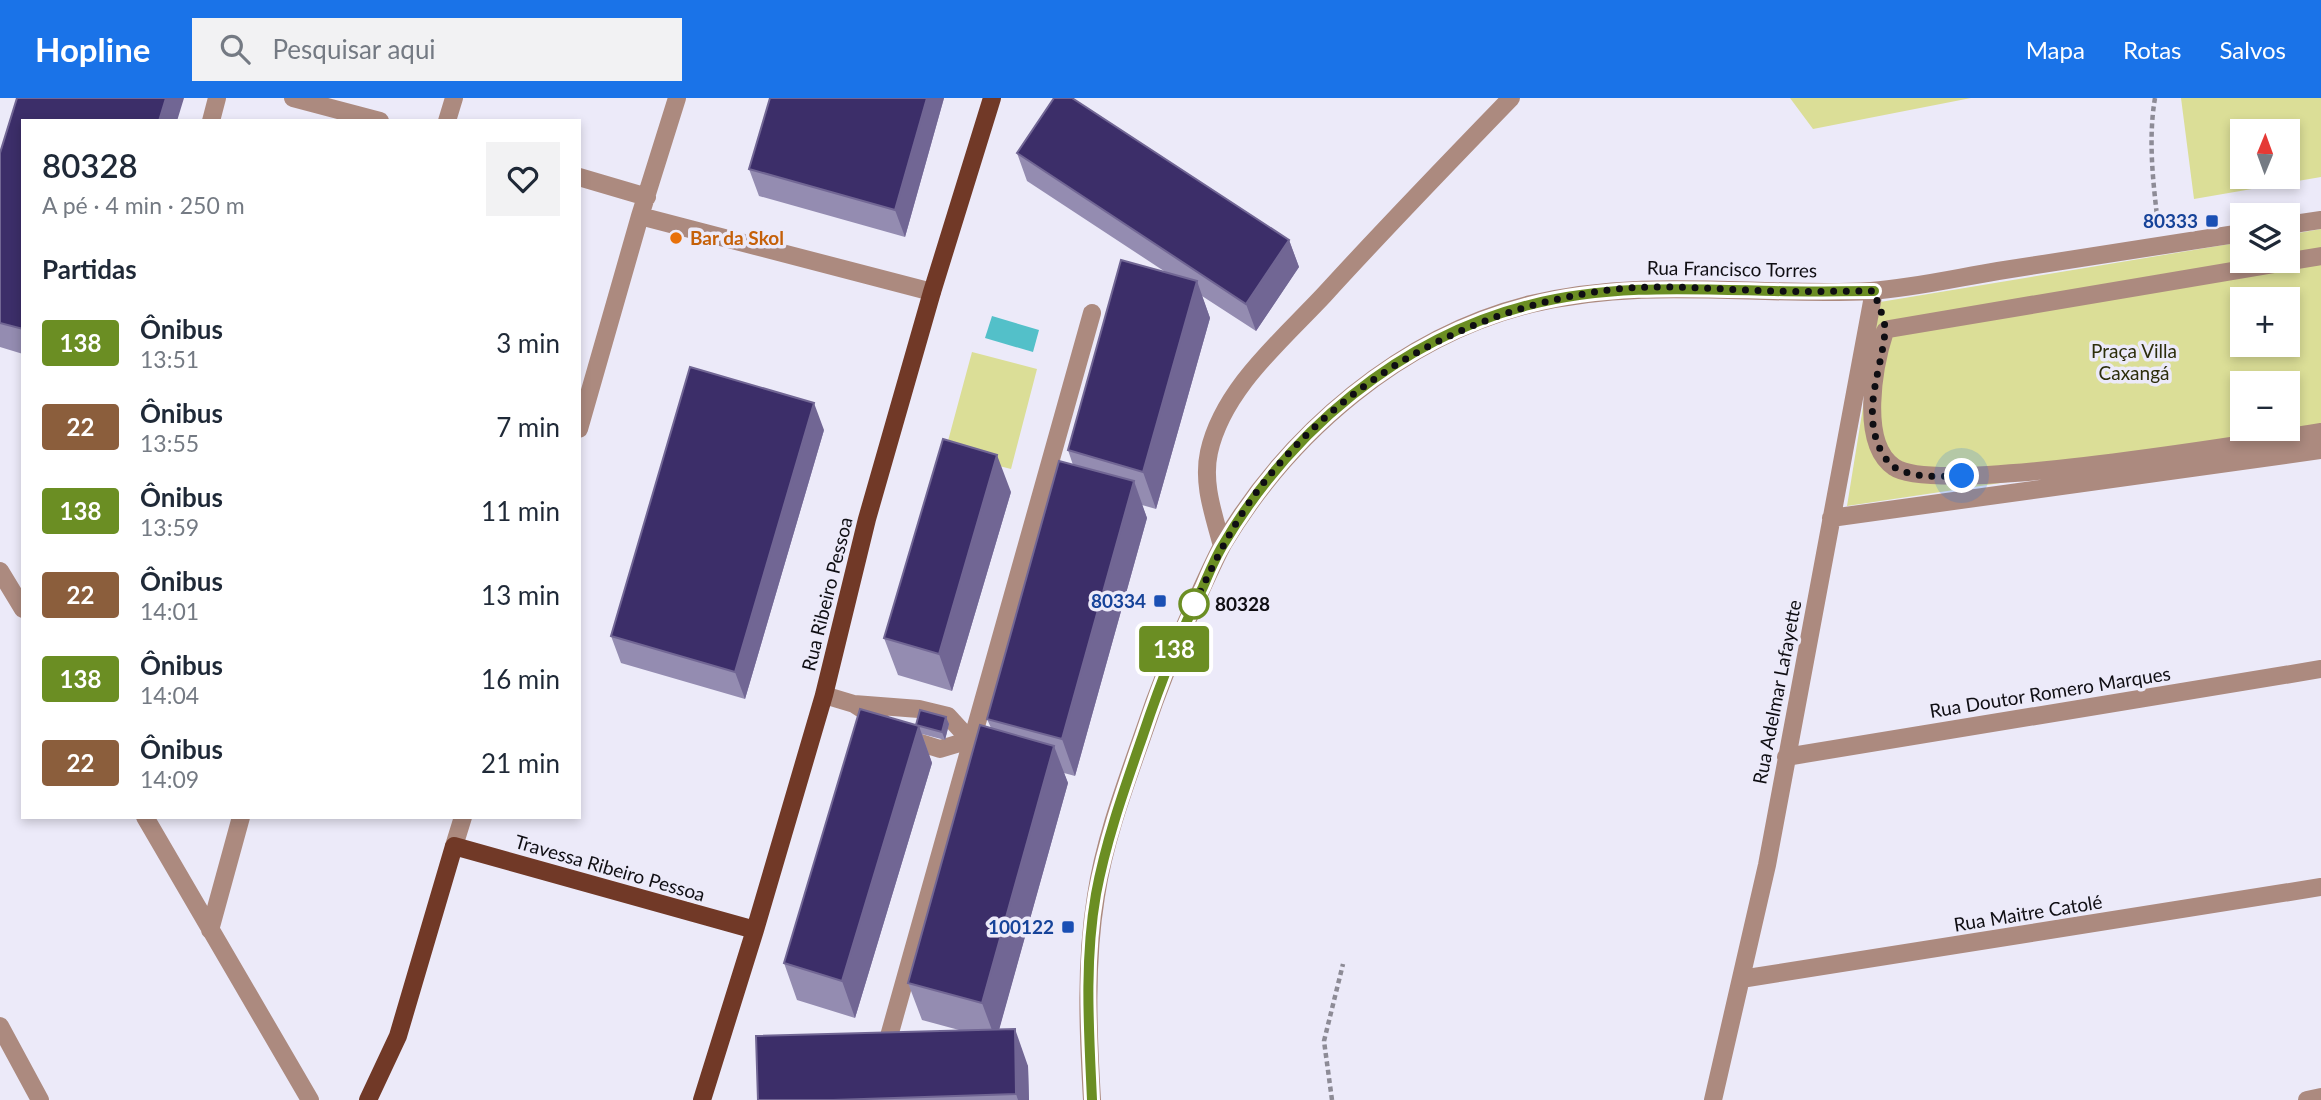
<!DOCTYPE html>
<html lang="pt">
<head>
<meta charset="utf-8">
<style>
	body { margin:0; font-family:Lato,sans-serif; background:#f2f2f3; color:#1f2937; height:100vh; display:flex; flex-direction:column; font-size:26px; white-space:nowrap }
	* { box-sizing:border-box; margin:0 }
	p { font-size:23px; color:#747a83 }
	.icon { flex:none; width:38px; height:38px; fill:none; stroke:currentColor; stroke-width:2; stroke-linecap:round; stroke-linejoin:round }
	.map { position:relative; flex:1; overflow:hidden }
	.side { position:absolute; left:21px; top:21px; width:560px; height:700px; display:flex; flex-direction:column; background:#fff; border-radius:0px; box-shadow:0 4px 10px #0003 }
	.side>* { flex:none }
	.badge { padding:0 14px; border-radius:5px; font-size:24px; line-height:46px }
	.needle { width:46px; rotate:1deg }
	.tools { position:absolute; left:2230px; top:21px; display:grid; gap:14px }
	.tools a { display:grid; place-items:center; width:70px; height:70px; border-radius:0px; background:#fff; box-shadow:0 4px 10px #0003; font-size:35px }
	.you { position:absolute; width:35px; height:35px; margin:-18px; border:5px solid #fff; border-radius:50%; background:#1a73e8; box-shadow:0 0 0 10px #1a73e833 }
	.map>.badge { position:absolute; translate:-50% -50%; box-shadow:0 0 0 4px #fff }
	h2 { padding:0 21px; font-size:26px; line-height:63px }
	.round { display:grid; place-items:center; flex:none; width:74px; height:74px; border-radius:0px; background:#f2f2f3 }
	.summary { display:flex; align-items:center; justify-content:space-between; height:119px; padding:0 21px }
	h1 { font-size:33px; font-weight:600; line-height:52px }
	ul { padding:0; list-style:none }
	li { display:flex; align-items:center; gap:21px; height:84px; padding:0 21px }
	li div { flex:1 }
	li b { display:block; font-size:26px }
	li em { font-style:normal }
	li .badge { min-width:77px; font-weight:700; text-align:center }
	header { display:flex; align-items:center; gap:42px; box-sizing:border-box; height:98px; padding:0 35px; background:#1a73e8; color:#fff }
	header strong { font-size:33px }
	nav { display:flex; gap:38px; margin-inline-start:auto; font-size:24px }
	.search { width:490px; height:63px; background:#f2f2f3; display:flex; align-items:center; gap:18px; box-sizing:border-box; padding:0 24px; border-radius:0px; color:#747a83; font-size:26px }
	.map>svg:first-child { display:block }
	.green { fill:#dbde97; fill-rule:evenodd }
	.water { fill:#53c0c9 }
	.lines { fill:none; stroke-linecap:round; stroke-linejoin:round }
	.path { stroke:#8d8b96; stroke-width:4.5; stroke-dasharray:5 3.5; stroke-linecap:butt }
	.minor { stroke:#ac8a7f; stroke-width:18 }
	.major { stroke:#713927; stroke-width:18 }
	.wall { fill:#948cb1 }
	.shaded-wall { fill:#716694 }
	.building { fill:#3c2e69; stroke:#716694; stroke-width:2 }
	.line-casing { stroke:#fff; stroke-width:16 }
	.line { stroke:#6b8e23; stroke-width:10 }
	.walk { stroke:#0f0e13; stroke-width:7; stroke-dasharray:0 12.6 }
	.transit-dot { fill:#1a4fb4; stroke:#eceaf9; stroke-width:2.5 }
	.food-dot { fill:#e8710a; stroke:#eceaf9; stroke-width:2.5 }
	.stop-dot { fill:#fff; stroke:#6b8e23; stroke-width:3.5 }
	.labels { text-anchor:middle; stroke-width:7; stroke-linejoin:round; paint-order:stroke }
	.transit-label { font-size:19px; font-weight:bold; fill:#164399; stroke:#eceaf9; text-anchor:end }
	.food-label { font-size:19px; font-weight:bold; fill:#c56008; stroke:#eceaf9; text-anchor:start }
	.street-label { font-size:19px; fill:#0f0e13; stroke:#eceaf9 }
	.park-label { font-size:19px; fill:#2d2e0c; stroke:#eceaf9 }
	.stop-label { font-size:19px; font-weight:bold; fill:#0f0e13; stroke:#eceaf9; text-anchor:start }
</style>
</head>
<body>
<header>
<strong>Hopline</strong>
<div class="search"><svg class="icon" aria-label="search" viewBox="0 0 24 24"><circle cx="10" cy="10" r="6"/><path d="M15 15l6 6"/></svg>Pesquisar aqui</div>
<nav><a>Mapa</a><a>Rotas</a><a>Salvos</a></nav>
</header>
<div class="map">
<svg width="2321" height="1002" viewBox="0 0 2321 1002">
	<rect width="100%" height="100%" fill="#eceaf9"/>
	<!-- green -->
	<path class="green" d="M1790 0H1971L1813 31Z
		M2181 0H2321V79L2194 101ZM2287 33V79H2242V33Z
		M2321 131V337L1847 408 1880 204 2242 144V163H2287V137ZM2242 201H2287V247H2242ZM2242 285H2287V331H2242Z
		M972 254 1037 271 1011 371 945 354Z"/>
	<!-- water -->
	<path class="water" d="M992 218 1039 232 1033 254 985 240Z"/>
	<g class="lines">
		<!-- path -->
		<path class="path" d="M2155 0C2148 41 2153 84 2158 126
			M1332 1002 1324 943 1343 866"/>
		<!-- minor -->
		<path class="minor" d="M293 0 380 23
			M211 23 217 0
			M447 23 454 0
			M579 79 647 99
			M640 118 932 194
			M2287 127 2321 122
			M2321 158 1889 231 1885 233C1874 267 1859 345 1894 369 1936 399 2255 344 2321 334
			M579 331 640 118 677 0
			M1831 420 2321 352
			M1222 448C1214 417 1202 386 1209 354 1223 291 1281 243 1324 197 1385 130 1448 65 1511 0
			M0 473 23 511
			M824 597 854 606 919 611 948 618 970 642 940 651 905 640
			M854 606 882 624
			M1786 659 2321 571
			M145 719 310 1002
			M454 748 463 719
			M210 832 241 719
			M1741 881 2321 789
			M0 928 40 1002
			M884 956 1092 215
			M1092 1002C1088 934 1085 866 1096 798 1104 745 1123 693 1141 642 1158 591 1178 541 1201 492 1208 477 1215 461 1223 446 1290 334 1402 238 1531 206 1648 178 1755 199 1871 193 1913 190 1956 180 1998 173 2079 160 2160 147 2242 135
			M1713 1002 1767 767 1874 193
			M2307 1002 2321 999"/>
		<!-- major -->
		<path class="major" d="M368 1002 398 938 454 748 755 832
			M702 1002 755 832 824 597 867 421 932 194 992 0"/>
	</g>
	<!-- wall -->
	<path class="wall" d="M770 0H944L905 139 759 98 749 71Z
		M23 23V256L0 249V55Z
		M1017 55 1289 142 1299 169 1256 233 1202 198 1210 220 1156 411 1142 407 1147 420 1075 678 1064 675 1068 685 999 931 1028 968 1029 1002H758L959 932 922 922 908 885 991 630 987 621 1073 367 1068 352 1167 175 1027 83Z
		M824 332 745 601 621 565 611 538Z
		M1011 394 952 593 898 577 884 540Z
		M946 619 949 626 945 642 922 636 932 665 855 920 797 902 784 865 916 627Z"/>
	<!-- shaded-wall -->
	<path class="shaded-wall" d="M166 0H184L177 23H159Z
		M927 0H944L905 139 895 112Z
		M1289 142 1299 169 1256 233 1246 206Z
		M1197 183 1210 220 1156 411 1143 374Z
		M814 305 824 332 745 601 735 574Z
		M997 357 1011 394 952 593 939 556Z
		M1134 383 1147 420 1075 678 1062 641Z
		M946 619 949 626 945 642 942 634Z
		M919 628 932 665 855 920 842 883Z
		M1054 648 1068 685 996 943 982 905Z
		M1015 931 1028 968 1029 1002H1018L1016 996Z"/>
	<!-- building -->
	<path class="building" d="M17 0H166L159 23H23V231L0 225V55Z
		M770 0H927L895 112 749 71Z
		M1054 0H1072L1289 142 1246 206 1017 55Z
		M1121 162 1197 183 1143 374 1068 352Z
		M690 269 814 305 735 574 611 538Z
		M943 341 997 357 939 556 884 540Z
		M1059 363 1134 383 1062 641 987 621Z
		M860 611 919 628 842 883 784 865Z
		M920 612 946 619 942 634 916 627Z
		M980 627 1054 648 982 905 908 885Z
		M1015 931 1016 996 833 1002H758L756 938Z"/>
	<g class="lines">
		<defs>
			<path id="line" d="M1092 1002C1089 934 1084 864 1096 796 1106 742 1125 689 1143 637 1160 586 1179 537 1203 489 1209 475 1215 460 1223 447 1290 333 1400 240 1529 207 1610 186 1692 191 1774 193 1807 194 1841 193 1874 193"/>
		</defs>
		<!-- line casing -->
		<use href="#line" class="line-casing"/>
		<!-- line -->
		<use href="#line" class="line"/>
		<!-- walk -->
		<path class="walk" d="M1194 506 1192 511C1214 465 1236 418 1269 378 1354 274 1476 209 1609 192 1663 185 1719 192 1773 193 1807 194 1841 193 1874 193 1877 205 1886 222 1885 234 1881 274 1862 312 1880 351 1885 361 1892 370 1902 373 1921 380 1942 378 1962 378"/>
	</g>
	<!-- markers -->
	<g class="transit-dot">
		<rect x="2205" y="116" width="14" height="14" rx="3.5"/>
		<rect x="1153" y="496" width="14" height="14" rx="3.5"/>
		<rect x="1061" y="822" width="14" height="14" rx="3.5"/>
	</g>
	<circle class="food-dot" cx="676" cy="140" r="7"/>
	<circle class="stop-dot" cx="1194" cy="506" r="14"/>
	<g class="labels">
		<!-- transit labels -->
		<g class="transit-label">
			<text x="2198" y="130">80333</text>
			<text x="1146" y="510">80334</text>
			<text x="1054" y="836">100122</text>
		</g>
		<!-- food labels -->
		<g class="food-label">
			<text x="690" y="147">Bar da Skol</text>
		</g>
		<!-- street labels -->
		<g class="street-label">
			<text transform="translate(1732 171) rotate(1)" y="7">Rua Francisco Torres</text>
			<text transform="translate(827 496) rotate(-76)" y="7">Rua Ribeiro Pessoa</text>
			<text transform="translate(1777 594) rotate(-79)" y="7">Rua Adelmar Lafayette</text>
			<text transform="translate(2050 594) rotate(-9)" y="7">Rua Doutor Romero Marques</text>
			<text transform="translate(610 770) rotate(16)" y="7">Travessa Ribeiro Pessoa</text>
			<text transform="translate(2028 815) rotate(-9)" y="7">Rua Maitre Catolé</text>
		</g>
		<!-- park labels -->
		<g class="park-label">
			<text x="2134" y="260">Praça Villa<tspan x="2134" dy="22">Caxangá</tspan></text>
		</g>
		<!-- stop labels -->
		<g class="stop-label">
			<text x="1215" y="513">80328</text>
		</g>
	</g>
</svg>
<div class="tools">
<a><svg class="needle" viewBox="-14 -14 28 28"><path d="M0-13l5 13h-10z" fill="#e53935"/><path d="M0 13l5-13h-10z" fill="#747a83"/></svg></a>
<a><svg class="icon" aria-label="layers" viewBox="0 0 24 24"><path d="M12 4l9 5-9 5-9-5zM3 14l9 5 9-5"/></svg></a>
<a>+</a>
<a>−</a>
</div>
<div class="you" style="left:1962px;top:378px"></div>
<b class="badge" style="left:1174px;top:551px;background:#6b8e23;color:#fff">138</b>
<section class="side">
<div class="summary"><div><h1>80328</h1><p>A pé · 4 min · 250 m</p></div><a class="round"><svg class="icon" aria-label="heart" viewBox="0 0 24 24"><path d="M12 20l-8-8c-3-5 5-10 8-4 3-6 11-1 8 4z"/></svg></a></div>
<h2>Partidas</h2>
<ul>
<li><span class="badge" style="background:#6b8e23;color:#fff">138</span><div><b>Ônibus</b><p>13:51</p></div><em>3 min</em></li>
<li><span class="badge" style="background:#8b5e3c;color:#fff">22</span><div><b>Ônibus</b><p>13:55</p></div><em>7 min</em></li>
<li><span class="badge" style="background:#6b8e23;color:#fff">138</span><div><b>Ônibus</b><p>13:59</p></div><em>11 min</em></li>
<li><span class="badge" style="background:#8b5e3c;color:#fff">22</span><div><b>Ônibus</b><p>14:01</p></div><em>13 min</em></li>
<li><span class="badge" style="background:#6b8e23;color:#fff">138</span><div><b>Ônibus</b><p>14:04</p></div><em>16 min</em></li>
<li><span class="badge" style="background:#8b5e3c;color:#fff">22</span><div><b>Ônibus</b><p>14:09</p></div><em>21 min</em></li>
</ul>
</section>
</div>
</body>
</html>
